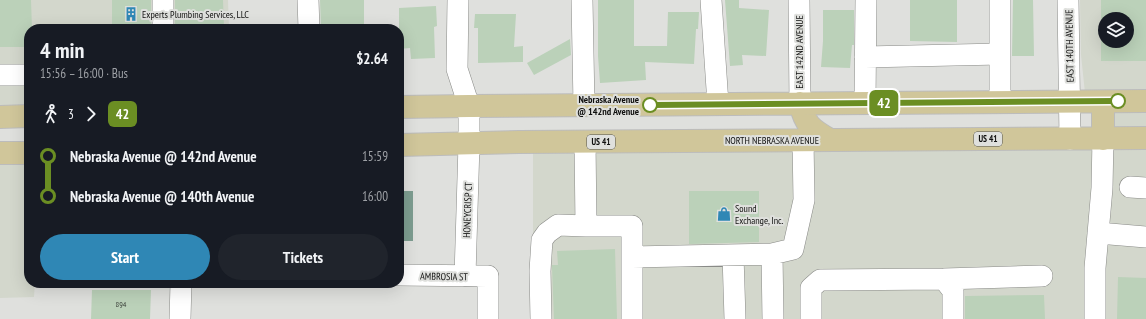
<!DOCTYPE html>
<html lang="en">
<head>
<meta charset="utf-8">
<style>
	body { margin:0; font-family:"PT Sans Narrow",sans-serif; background:#20242c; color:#f1f3f6; height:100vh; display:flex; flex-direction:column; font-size:15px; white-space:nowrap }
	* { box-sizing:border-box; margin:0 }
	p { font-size:13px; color:#9ea1a6 }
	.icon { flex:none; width:22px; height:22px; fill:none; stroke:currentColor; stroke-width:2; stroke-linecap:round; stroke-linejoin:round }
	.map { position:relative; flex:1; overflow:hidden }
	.details { position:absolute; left:24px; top:24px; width:380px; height:264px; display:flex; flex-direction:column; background:#171b24; border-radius:16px; box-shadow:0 4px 16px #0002 }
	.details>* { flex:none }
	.badge { padding:0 8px; border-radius:6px; font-size:14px; line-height:26px }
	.fabs { position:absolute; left:1098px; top:12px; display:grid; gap:8px }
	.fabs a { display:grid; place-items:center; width:36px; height:36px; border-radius:50%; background:#171b24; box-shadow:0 4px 16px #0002; font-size:20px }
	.map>.badge { position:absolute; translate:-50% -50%; box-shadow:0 0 0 2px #fff }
	.legs { display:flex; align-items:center; gap:6px; height:44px; padding:0 16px; font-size:13px }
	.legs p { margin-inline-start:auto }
	.headline { display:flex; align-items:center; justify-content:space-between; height:68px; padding:0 16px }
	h1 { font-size:22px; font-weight:800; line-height:30px }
	.cta { display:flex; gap:8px; margin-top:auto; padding:8px 16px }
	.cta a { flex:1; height:46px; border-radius:24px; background:#2f87b5; color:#fff; font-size:16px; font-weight:800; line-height:46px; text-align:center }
	.cta a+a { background:#20242c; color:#f1f3f6 }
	ul { padding:0 16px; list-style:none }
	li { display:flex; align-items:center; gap:14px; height:40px; font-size:15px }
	li i { display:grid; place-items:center; width:6px; height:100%; margin:0 5px; background:currentColor }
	li i::after { content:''; width:10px; height:10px; margin:-5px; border:3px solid; border-radius:50%; background:#171b24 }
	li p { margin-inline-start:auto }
	li:first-child i { background:linear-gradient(#0000 50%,currentColor 0) }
	li:last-child i { background:linear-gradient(currentColor 50%,#0000 0) }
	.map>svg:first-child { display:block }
	.built { fill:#d3d7cc; fill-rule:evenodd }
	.water { fill:#7d9d90 }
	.building { fill:#bbd1b9; fill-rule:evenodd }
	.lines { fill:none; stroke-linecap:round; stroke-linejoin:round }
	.minor-casing { stroke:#898a87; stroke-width:22 }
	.major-casing { stroke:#bcbcbc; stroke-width:24 }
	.minor { stroke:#fff; stroke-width:21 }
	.major { stroke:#d0c69a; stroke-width:22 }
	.line-1-casing { stroke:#fff; stroke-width:9 }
	.line-1 { stroke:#6b8e23; stroke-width:6 }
	.stop-1-dot { fill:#fff; stroke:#6b8e23; stroke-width:2 }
	.labels { text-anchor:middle; stroke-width:4; stroke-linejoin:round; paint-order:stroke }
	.number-label { font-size:8px; fill:#3b403a }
	.shield { fill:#dfe0dd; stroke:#4e4e4d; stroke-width:1 }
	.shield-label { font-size:9px; font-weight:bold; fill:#10100f }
	.poi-label { font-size:10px; fill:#10100f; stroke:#dfe0dd; text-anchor:start }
	.street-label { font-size:10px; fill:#10100f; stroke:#dfe0dd }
	.stop-label { font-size:10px; font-weight:bold; fill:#10100f; stroke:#dfe0dd; text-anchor:end }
</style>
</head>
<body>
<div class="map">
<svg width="1146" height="319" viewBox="0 0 1146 319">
	<rect width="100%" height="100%" fill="#dfe0dd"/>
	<!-- built -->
	<path class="built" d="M0 0H228L229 29H29V107L0 108Z
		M1080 0H1146V92L1085 93 1081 55ZM1105 19H1127V41H1105Z
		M1146 110V130H1113V111Z
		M1146 148V319H533V151L827 149 833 152 835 149Z
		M29 162V283H35L34 297 0 298V163Z"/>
	<!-- water -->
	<path class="water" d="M399 191H413V241H399Z"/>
	<!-- building -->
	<path class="building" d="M0 0H31L32 29H29V47H0Z
		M112 0H151V29H112Z
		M175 0H223L224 27 175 29Z
		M320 0H364V29H321Z
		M598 0H634V46H667L668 12H699L698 29H696L694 64 645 62 646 80 600 83 598 56Z
		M725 0H739V8L769 10 766 56 742 55 743 65 730 66Z
		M910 0H957V42L910 41Z
		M1013 0H1033L1034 56H1012Z
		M1101 0H1146V61H1101ZM1105 19H1127V41H1105Z
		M436 6 437 26 434 27 435 58 411 59 410 48 399 49V8Z
		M823 10H854V45H852L850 68 821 67 823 41Z
		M475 14H516L514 47 523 46V62L478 63V28H474Z
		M570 39 571 55 534 75 527 63Z
		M689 191H759V242L689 244Z
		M615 249 617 319H554L552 267V265H558L557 251Z
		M1118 277 1146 278V319H1117Z
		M92 290H151L150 319H91Z
		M1044 295 1045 319H965V296Z"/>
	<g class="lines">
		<defs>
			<path id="minor" d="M163 0V29
				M308 0 309 29
				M458 0 457 69 469 106V144L465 276
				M582 0 584 105
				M711 0 718 104
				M799 0 800 103
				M1068 0 1070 139
				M865 57 1000 54
				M0 75H29
				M1000 102V0
				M865 103 866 0
				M585 142 586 226H632V319
				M1130 187 1146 188
				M1098 233 1146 237
				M772 254 793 249 804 200 803 140
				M733 255 735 319
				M632 257 772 254 773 319
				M399 275 488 276V319
				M944 279 1042 276
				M180 319 181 283
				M541 319 540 271 542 240 547 233 558 225 586 226
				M811 319V288L820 280 944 279 953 291V319
				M1095 319V268L1102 188 1103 139"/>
			<path id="major" d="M800 103C805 125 811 129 830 140
				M399 107 469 106 1146 101
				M0 117 29 116
				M1103 139V102
				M399 145 519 142 1146 138
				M0 153H29"/>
		</defs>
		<!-- minor casing -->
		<use href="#minor" class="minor-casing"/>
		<!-- major casing -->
		<use href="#major" class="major-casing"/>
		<!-- minor -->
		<use href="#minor" class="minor"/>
		<!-- major -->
		<use href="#major" class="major"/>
	</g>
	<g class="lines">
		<defs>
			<path id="line-1" d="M650 105 1118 101"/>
		</defs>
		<!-- line-1 casing -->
		<use href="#line-1" class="line-1-casing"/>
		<!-- line-1 -->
		<use href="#line-1" class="line-1"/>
	</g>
	<!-- icons -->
	<defs>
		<symbol id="building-bare" viewBox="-9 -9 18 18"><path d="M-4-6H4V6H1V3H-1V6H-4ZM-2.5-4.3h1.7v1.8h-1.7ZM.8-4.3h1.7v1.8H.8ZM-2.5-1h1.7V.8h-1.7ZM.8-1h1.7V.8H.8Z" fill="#2f87b5" stroke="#dfe0dd" stroke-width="2.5" paint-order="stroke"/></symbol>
		<symbol id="shop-bare" viewBox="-9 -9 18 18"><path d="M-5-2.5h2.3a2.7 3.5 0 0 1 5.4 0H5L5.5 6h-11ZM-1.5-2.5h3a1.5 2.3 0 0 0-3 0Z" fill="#2f87b5" stroke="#dfe0dd" stroke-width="2.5" paint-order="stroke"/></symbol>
	</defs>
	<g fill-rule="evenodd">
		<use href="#building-bare" x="121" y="4" width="20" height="20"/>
		<use href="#shop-bare" x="714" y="204" width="20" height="20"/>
	</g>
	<!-- markers -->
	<g class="stop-1-dot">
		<circle cx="1118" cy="101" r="7"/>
		<circle cx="650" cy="105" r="7"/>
	</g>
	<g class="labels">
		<!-- number labels -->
		<g class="number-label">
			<text x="121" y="307">894</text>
		</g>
		<!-- shield labels -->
		<g class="shield">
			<rect x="974" y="132" width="28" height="14" rx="3"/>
			<rect x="587" y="135" width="28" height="14" rx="3"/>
		</g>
		<g class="shield-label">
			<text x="988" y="142">US 41</text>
			<text x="601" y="145">US 41</text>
		</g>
		<!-- poi labels -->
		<g class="poi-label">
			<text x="142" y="18">Experts Plumbing Services, LLC</text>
			<text x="735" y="212">Sound<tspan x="735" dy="12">Exchange, Inc.</tspan></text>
		</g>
		<!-- street labels -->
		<g class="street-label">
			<text transform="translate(1069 46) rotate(-91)" y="4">EAST 140TH AVENUE</text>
			<text transform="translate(799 52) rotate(-90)" y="4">EAST 142ND AVENUE</text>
			<text x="772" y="144">NORTH NEBRASKA AVENUE</text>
			<text transform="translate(467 210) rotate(-88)" y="4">HONEYCRISP CT</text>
			<text transform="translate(444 276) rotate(1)" y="4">AMBROSIA ST</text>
		</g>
		<!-- stop labels -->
		<g class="stop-label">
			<text x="639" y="103">Nebraska Avenue<tspan x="639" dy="12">@ 142nd Avenue</tspan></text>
		</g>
	</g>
</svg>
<div class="fabs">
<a><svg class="icon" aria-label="layers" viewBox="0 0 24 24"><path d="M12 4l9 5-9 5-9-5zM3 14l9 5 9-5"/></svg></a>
</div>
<b class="badge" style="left:884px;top:103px;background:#6b8e23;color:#fff">42</b>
<section class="details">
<div class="headline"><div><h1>4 min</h1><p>15:56 – 16:00 · Bus</p></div><b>$2.64</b></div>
<div class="legs"><svg class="icon" aria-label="walk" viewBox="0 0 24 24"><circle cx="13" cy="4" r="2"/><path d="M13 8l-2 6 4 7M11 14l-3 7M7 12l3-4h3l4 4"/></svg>3<svg class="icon" aria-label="forward" viewBox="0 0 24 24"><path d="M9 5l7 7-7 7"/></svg><b class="badge" style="background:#6b8e23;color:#fff">42</b></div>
<ul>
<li><i style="color:#6b8e23"></i><b>Nebraska Avenue @ 142nd Avenue</b><p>15:59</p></li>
<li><i style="color:#6b8e23"></i><b>Nebraska Avenue @ 140th Avenue</b><p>16:00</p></li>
</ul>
<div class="cta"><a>Start</a><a>Tickets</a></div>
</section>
</div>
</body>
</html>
